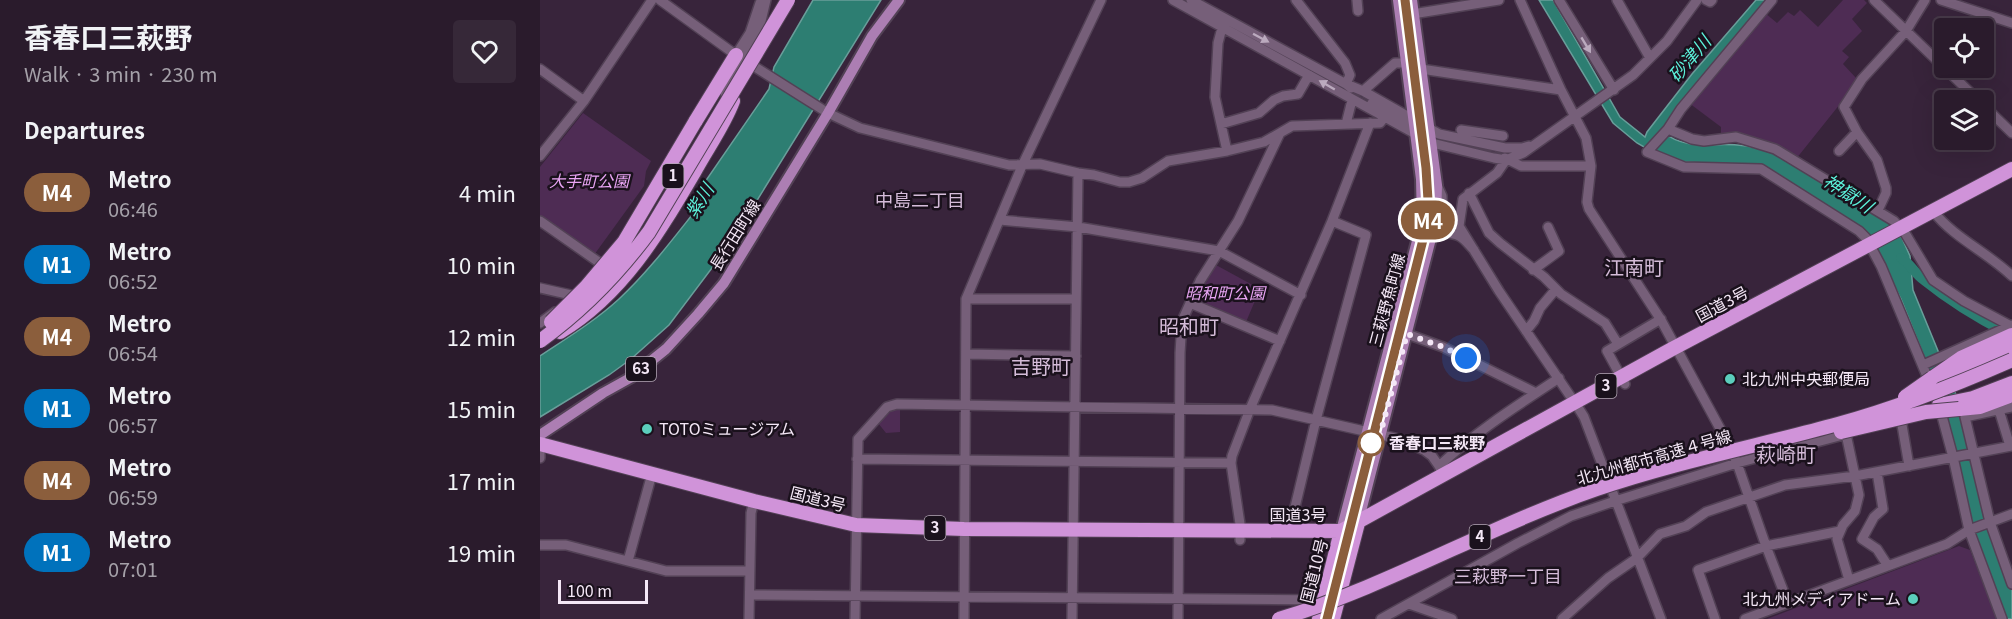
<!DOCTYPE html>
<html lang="en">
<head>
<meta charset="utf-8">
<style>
	body { margin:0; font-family:Georgia,"Noto Sans JP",serif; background:#362838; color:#f1f3f6; height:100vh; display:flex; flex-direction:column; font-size:22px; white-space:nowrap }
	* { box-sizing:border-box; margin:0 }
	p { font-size:20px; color:#a5a1a9 }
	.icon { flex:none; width:33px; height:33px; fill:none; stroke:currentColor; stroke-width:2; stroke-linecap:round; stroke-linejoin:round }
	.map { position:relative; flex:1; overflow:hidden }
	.drawer { display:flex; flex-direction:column; background:#2a1b2c; width:540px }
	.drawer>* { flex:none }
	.badge { padding:0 12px; border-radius:20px; font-size:21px; line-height:39px }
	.tools { position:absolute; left:1394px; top:18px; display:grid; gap:12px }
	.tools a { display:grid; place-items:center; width:60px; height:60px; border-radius:6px; background:#2a1b2c; box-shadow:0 6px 24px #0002,0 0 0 2px #463948; font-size:30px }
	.scale { position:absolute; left:18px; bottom:15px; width:90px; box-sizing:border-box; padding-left:6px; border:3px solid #f4e7f6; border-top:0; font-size:16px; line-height:21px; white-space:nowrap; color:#f4e7f6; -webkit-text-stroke:4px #1a111c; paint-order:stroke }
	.you { position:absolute; width:30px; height:30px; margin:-15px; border:4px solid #fff; border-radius:50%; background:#1a73e8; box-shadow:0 0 0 9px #1a73e833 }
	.map>.badge { position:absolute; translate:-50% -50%; box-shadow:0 0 0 3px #fff }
	h2 { padding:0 24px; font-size:22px; line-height:54px }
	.round { display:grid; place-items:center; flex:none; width:63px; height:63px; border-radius:6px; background:#362838 }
	.overview { display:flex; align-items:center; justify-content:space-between; height:102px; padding:0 24px }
	h1 { font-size:28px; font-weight:700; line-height:45px }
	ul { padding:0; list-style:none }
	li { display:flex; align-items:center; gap:18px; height:72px; padding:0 24px }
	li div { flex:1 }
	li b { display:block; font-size:22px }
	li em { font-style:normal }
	li .badge { min-width:66px; font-weight:700; text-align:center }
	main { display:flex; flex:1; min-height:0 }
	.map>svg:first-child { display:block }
	.green { fill:#4e2c54 }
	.water { fill:#2d7e72; stroke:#699e9a; stroke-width:1.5 }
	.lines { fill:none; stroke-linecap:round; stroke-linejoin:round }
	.river { stroke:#2d7e72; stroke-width:10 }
	.minor-casing { stroke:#524155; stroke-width:12 }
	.major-casing { stroke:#524155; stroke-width:14 }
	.highway-casing { stroke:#524155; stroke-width:16 }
	.minor { stroke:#765f79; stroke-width:9 }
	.major { stroke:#ac7eb3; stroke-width:10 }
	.highway { stroke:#d093d9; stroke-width:14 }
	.rail { stroke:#8d7d90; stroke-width:1.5; stroke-dasharray:8 8; stroke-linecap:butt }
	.highway-bridge-casing { stroke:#524155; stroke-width:16; stroke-linecap:butt }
	.highway-bridge { stroke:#d093d9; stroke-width:14 }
	.oneway { fill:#bbaabe }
	.line-casing { stroke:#fff; stroke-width:14 }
	.line { stroke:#8b5e3c; stroke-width:9 }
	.walk { stroke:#f4e7f6; stroke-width:6; stroke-dasharray:0 10.8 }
	.poi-dot { fill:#5bcebc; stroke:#1a111c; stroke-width:2 }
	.stop-dot { fill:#fff; stroke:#8b5e3c; stroke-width:3 }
	.labels { text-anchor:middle; stroke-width:5; stroke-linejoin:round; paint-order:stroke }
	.shield { fill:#1a111c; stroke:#b3a7b5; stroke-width:1.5 }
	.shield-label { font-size:15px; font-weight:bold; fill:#f4e7f6 }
	.park-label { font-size:16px; font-style:italic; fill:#e9a5f4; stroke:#1a111c }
	.street-label { font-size:16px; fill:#f4e7f6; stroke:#1a111c }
	.poi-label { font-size:16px; fill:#f4e7f6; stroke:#1a111c; text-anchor:start }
	.stop-label { font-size:16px; font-weight:bold; fill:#f4e7f6; stroke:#1a111c; text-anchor:start }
	.water-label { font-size:18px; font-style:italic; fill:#5cf2db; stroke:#1a111c }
	.neighbourhood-label { font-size:18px; fill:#d5bcd9; stroke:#1a111c }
	.quarter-label { font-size:20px; fill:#d5bcd9; stroke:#1a111c }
</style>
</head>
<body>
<main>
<section class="drawer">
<div class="overview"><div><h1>香春口三萩野</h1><p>Walk · 3 min · 230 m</p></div><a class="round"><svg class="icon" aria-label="heart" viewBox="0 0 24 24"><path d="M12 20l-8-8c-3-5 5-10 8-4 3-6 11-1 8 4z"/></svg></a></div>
<h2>Departures</h2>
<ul>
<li><span class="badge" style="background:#8b5e3c;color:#fff">M4</span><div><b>Metro</b><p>06:46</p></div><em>4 min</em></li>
<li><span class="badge" style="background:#0072bc;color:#fff">M1</span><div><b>Metro</b><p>06:52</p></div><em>10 min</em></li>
<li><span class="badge" style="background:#8b5e3c;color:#fff">M4</span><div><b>Metro</b><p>06:54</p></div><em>12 min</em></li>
<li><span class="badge" style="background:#0072bc;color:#fff">M1</span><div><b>Metro</b><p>06:57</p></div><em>15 min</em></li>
<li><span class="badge" style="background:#8b5e3c;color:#fff">M4</span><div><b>Metro</b><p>06:59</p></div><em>17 min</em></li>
<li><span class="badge" style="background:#0072bc;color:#fff">M1</span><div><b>Metro</b><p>07:01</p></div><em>19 min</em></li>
</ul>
</section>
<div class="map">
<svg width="1472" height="619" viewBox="0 0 1472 619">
	<rect width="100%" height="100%" fill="#38243b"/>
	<!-- green -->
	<path class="green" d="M1303 0H1324L1327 3 1312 19 1322 31 1302 51 1309 57 1303 64 1317 79 1300 104 1256 159 1181 135V127L1149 103 1225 13 1237 23 1248 12 1254 16 1260 10 1278 27Z
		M43 113 111 161 106 171 104 186 54 255 0 216V167Z
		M676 265 720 289 706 322 656 302V299Z
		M360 408V432L346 433 338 423 352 409Z
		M1419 546 1430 550 1457 619H1227Z"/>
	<!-- water -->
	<path class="water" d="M273 0H341L190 244 129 325 91 359 69 375 0 417V356C27 338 55 321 79 299 106 274 129 244 152 215L147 208 229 89 234 67Z
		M999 0H1013L1080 117 1105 137 1107 132 1152 74 1216 0H1227L1124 132C1142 150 1174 143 1197 145 1212 146 1226 150 1239 155L1351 224 1362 238 1370 256 1373 290 1417 397 1449 527 1472 590V619H1465L1442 560 1409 431 1383 354 1361 299 1328 237 1216 166 1143 162 1125 159 1097 143 1073 123Z"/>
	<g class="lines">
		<!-- river -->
		<path class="river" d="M1361 258C1371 264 1375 274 1384 280 1410 301 1438 318 1467 333"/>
		<defs>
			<path id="minor" d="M120 0 196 55 288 113 320 128 469 165 500 164 538 173 554 175 580 182H589L602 178 628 161 687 151 724 142 752 126 840 123 844 118
				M633 0 892 143 954 158 966 160 983 153 1093 75 1127 41 1157 0
				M651 0 806 84 823 91 899 134 965 148H982L989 146
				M756 0 805 63 810 75 806 84 811 88
				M817 0 818 11
				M980 0 1021 90 1046 138 1051 166 1047 202 1049 209 1121 320 1189 445 1197 463 1226 546 1248 603
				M1019 0 1074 90
				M1077 0 1110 58
				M1166 0 1170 2 1172 0
				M1232 0 1141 109 1128 129 1107 152 1144 167 1221 169 1319 231 1326 238 1341 266 1399 405 1413 457 1429 530 1462 619
				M1334 0 1438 100
				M1401 0 1472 23
				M860 16 959 0
				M683 24 678 43 675 97 687 151
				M196 55 210 33 220 3
				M0 69 44 101
				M823 91 855 63H865L881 69 1021 90
				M185 93 218 34 226 0
				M832 103 866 123
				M1443 105 1472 133
				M681 124 719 113 734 100 743 96 758 94 769 75
				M806 124 812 100
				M1128 129 1152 139 1164 141 1196 137 1235 149 1354 221 1365 233 1393 280 1424 301 1471 326
				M921 130 963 136
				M1299 151 1317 132
				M0 156 44 101 112 0
				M965 158 981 166H1051
				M898 187 902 196 903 215 909 220
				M929 193 949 233 960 243 1004 277 1021 294 1065 323 1078 344
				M1338 210 1346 193V188L1337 160 1317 132 1304 107 1322 79 1366 31 1385 0
				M1393 211C1414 238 1447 252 1472 276
				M460 220 538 227 679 251 761 295
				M0 221 60 263
				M919 226 923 199 957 173 966 160
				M934 250C929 245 925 239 919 236 907 230 886 236 882 222 893 216 909 219 919 226L959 291 1039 409 1044 417 1121 619
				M993 270 1019 251 1008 227
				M0 288 40 297
				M426 299H536
				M650 303 740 341
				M0 323 15 312
				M986 331 994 321 1000 308 1016 289
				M867 334 903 347 996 393
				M426 354 536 356
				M1383 365 1472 325
				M1085 384 1067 351 1121 319
				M1472 407 1425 417 1450 522 1472 584
				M1459 410 1470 446
				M1362 425 1369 466
				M1306 434 1319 495 1315 511 1303 525 1297 539 1309 580
				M0 458V453
				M317 459 691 463
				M901 470 899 466C935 432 978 405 1019 378
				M1337 472 1343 509 1334 517 1322 539 1337 549 1348 566
				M749 532 776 420 826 235 792 221
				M700 540V524L691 463 692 456 710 409 792 221 830 123
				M0 545H26L126 571H210
				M88 561 110 481
				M210 595 784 600
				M869 604 912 619
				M209 619 211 513 214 501
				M315 619 318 439 347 407 357 404 732 410 855 438 884 450 892 456 899 466
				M424 619 426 299 482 166 561 0
				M532 619 538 173
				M638 619 640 353 642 321 660 281 698 221 740 133
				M841 619 978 543 1031 516 1075 501 1197 463 1307 434
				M1022 619 1068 578 1097 558 1120 534 1146 526 1166 512 1245 485 1315 476 1472 446
				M1175 619 1158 570 1226 546 1300 531
				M1205 619 1407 544 1429 530 1472 514"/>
			<path id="major" d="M0 435 63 393 90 378 126 349 158 314 184 283 288 113 332 36 359 0
				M818 523 896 219 897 185 872 0
				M801 531 882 222 881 179 858 0"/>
			<path id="highway" d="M155 122 196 55
				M20 332C83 294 119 232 156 169 168 147 184 125 193 101
				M1392 378 1421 358 1472 335
				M1396 383 1472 348
				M1399 405 1433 398 1472 383
				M1419 409 1440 407 1472 395
				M0 444 214 501 316 525 424 529 801 531 1132 349 1472 169
				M779 619 801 531
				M793 619 818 523"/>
		</defs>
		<!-- minor casing -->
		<use href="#minor" class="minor-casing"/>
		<!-- major casing -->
		<use href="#major" class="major-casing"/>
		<!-- highway casing -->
		<use href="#highway" class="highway-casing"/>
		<!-- minor -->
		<use href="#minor" class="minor"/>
		<!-- major -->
		<use href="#major" class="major"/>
		<!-- highway -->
		<use href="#highway" class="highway"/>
		<!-- rail -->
		<path class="rail" d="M787 619 889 216 886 168 865 0"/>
		<defs>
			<path id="highway-bridge" d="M11 322 46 287 84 242 155 122
				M0 341C43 310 78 274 109 232L248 0
				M1365 397 1392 378
				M1301 432 1386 412 1419 409
				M739 619C849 586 949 526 1057 489 1136 462 1218 446 1298 424 1358 408 1415 385 1472 360"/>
		</defs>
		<!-- highway-bridge casing -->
		<use href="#highway-bridge" class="highway-bridge-casing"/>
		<!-- highway-bridge -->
		<use href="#highway-bridge" class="highway-bridge"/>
	</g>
	<!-- one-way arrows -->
	<defs><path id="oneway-solid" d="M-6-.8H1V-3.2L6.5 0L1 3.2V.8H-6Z" transform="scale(1.5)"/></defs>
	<g class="oneway">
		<use href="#oneway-solid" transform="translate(721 38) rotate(28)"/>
		<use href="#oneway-solid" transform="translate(1046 45) rotate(59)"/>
		<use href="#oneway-solid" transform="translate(787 85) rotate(-150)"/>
	</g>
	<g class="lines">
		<defs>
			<path id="line" d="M787 619 889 216 886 168 865 0"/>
		</defs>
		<!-- line casing -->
		<use href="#line" class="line-casing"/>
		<!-- line -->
		<use href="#line" class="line"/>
		<!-- walk -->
		<path class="walk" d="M831 443 822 450 827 432 840 435 867 334 903 347 926 358"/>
	</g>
	<!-- markers -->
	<g class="poi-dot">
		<circle cx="1190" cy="379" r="6"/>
		<circle cx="107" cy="429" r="6"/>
		<circle cx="1373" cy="599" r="6"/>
	</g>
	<circle class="stop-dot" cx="831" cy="443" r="12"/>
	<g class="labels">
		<!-- shield labels -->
		<g class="shield">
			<rect x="122.5" y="164" width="21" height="24" rx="4.5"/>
			<rect x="86" y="357" width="30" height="24" rx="4.5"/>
			<rect x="1055.5" y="374" width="21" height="24" rx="4.5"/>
			<rect x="384.5" y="516" width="21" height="24" rx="4.5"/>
			<rect x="929.5" y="525" width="21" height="24" rx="4.5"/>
		</g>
		<g class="shield-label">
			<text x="133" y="181">1</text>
			<text x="101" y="374">63</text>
			<text x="1066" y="391">3</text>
			<text x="395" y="533">3</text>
			<text x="940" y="542">4</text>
		</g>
		<!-- park labels -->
		<g class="park-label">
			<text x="49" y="187">大手町公園</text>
			<text x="685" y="299">昭和町公園</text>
		</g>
		<!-- street labels -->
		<g class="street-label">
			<text transform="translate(195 235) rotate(-58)" y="6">長行田町線</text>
			<text transform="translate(847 300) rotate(-75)" y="6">三萩野魚町線</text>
			<text transform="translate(1182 304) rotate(-28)" y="6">国道3号</text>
			<text transform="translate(1114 457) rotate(-16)" y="6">北九州都市高速４号線</text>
			<text transform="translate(278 499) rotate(14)" y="6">国道3号</text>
			<text x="758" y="521">国道3号</text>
			<text transform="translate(774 571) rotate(-76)" y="6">国道10号</text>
		</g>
		<!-- poi labels -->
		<g class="poi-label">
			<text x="1202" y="385">北九州中央郵便局</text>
			<text x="119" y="435">TOTOミュージアム</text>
			<text x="1361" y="605" text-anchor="end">北九州メディアドーム</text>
		</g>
		<!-- stop labels -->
		<g class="stop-label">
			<text x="849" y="449">香春口三萩野</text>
		</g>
		<!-- water labels -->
		<g class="water-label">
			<text transform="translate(1150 59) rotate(-50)" y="6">砂津川</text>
			<text transform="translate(1308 194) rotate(33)" y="6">神獄川</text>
			<text transform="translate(160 201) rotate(-58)" y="6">紫川</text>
		</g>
		<!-- neighbourhood labels -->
		<g class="neighbourhood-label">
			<text x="380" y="207">中島二丁目</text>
			<text x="968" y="583">三萩野一丁目</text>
		</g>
		<!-- quarter labels -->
		<g class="quarter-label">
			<text x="1094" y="275">江南町</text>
			<text x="649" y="334">昭和町</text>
			<text x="501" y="374">吉野町</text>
			<text x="1246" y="462">萩崎町</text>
		</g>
	</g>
</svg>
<div class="tools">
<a><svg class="icon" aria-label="locate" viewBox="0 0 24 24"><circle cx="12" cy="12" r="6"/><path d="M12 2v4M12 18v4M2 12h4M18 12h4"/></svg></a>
<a><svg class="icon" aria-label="layers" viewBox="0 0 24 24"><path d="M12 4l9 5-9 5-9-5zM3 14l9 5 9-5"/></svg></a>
</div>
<div class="scale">100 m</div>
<div class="you" style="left:926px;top:358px"></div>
<b class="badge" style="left:888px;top:220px;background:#8b5e3c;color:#fff">M4</b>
</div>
</main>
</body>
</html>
